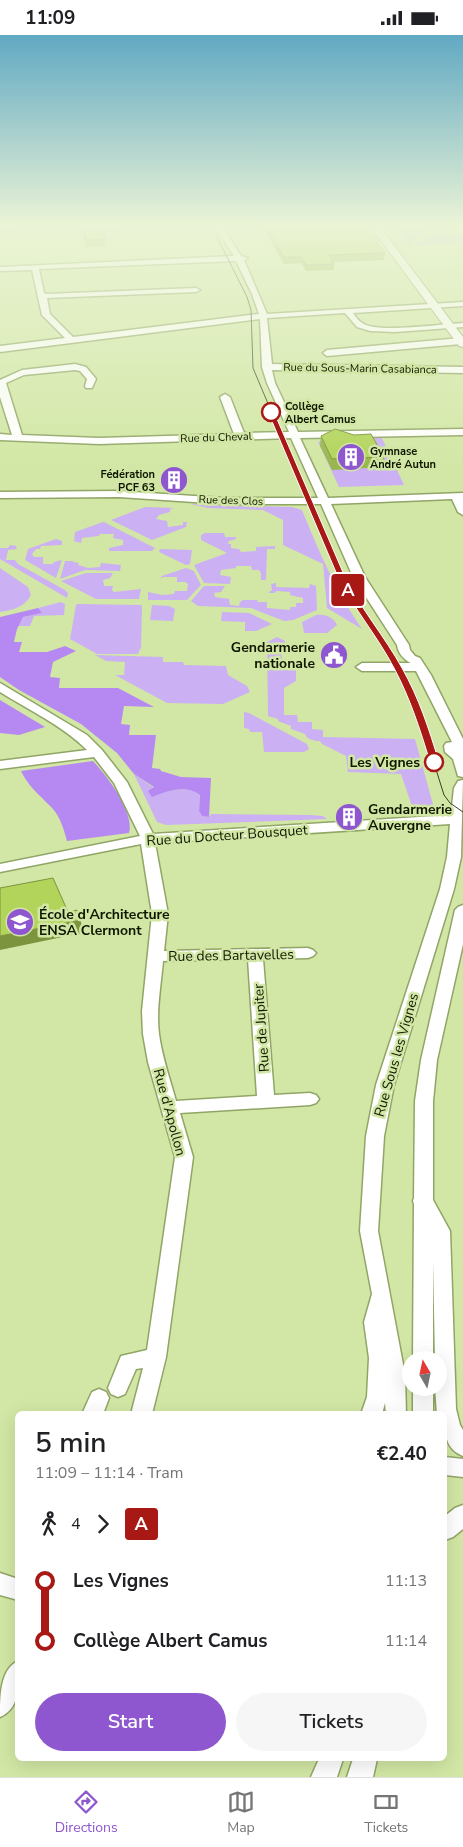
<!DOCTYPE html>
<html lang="en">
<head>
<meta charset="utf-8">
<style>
	body { margin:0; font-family:"Nunito Sans",sans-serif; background:#f6f6f6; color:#202124; height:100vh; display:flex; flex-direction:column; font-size:19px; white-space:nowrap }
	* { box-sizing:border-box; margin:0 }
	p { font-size:16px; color:#757577 }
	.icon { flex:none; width:28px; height:28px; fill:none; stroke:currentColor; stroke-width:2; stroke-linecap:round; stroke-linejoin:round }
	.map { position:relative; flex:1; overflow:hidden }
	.side { position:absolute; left:15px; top:1376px; width:432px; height:350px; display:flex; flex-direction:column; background:#fff; border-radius:8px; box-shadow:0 5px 20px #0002 }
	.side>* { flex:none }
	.badge { padding:0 10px; border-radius:4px; font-size:18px; line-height:32px }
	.needle { width:32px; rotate:351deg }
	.controls { position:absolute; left:402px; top:1316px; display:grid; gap:10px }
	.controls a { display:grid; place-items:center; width:45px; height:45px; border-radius:50%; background:#fff; box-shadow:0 5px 20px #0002; font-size:25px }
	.map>.badge { position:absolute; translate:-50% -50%; box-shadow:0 0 0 2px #fff }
	.legs { display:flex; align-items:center; gap:8px; height:55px; padding:0 20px; font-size:16px }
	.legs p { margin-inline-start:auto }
	.overview { display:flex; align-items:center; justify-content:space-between; height:85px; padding:0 20px }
	h1 { font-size:28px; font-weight:600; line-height:38px }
	.cta { display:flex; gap:10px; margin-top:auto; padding:10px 20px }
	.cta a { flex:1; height:58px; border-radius:30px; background:#8f57cf; color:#fff; font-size:20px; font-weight:600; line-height:58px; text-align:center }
	.cta a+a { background:#f6f6f6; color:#202124 }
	ul { padding:0 20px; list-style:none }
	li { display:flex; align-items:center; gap:18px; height:60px; font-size:19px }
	li i { display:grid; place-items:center; width:8px; height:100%; margin:0 6px; background:currentColor }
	li i::after { content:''; width:12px; height:12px; margin:-6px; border:4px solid; border-radius:50%; background:#fff }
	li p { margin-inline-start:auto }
	li:first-child i { background:linear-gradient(#0000 50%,currentColor 0) }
	li:last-child i { background:linear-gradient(currentColor 50%,#0000 0) }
	.status { display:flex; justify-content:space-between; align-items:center; height:35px; padding:0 25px; background:#fff; direction:ltr }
	.status svg { height:14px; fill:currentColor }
	.tabs { display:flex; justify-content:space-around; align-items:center; height:70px; border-top:1px solid #e0e0e0; background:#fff; font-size:14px; color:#757577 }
	.tabs a { display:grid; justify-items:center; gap:2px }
	.tabs .current { color:#8f57cf }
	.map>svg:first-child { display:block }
	.green { fill:#cbb0f4 }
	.forest { fill:#b689f2 }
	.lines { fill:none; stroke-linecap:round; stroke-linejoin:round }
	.minor-casing { stroke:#91a566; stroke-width:3 }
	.major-casing { stroke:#91a566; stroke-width:2 }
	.minor { fill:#fff; fill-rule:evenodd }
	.major { fill:#fff; fill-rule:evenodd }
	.tram { stroke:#394223; stroke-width:1 }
	.wall { fill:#99b64d }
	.shaded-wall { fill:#7d943f }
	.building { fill:#b2d45a; stroke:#7d943f }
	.line-1 { fill:#a81815; stroke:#fff }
	.stop-1-dot { fill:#fff; stroke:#a81815; stroke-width:2.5 }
	.labels { text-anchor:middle; stroke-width:5; stroke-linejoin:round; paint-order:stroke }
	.far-street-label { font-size:11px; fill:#101701; stroke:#d2e7a5 }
	.far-stop-label { font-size:11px; font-weight:bold; fill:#101701; stroke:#d2e7a5; text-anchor:start }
	.far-poi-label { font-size:11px; font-weight:bold; fill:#101701; stroke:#d2e7a5; text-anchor:start }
	.poi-label { font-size:14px; font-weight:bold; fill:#101701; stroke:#d2e7a5; text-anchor:start }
	.stop-label { font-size:14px; font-weight:bold; fill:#101701; stroke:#d2e7a5; text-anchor:end }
	.street-label { font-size:14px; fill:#101701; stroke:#d2e7a5 }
</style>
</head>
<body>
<div class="status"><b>11:09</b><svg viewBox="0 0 49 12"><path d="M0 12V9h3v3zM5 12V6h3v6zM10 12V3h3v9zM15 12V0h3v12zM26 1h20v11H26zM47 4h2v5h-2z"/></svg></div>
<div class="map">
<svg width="463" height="1742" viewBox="0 0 463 1742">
	<rect width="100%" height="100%" fill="#d2e7a5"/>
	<!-- green -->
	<path class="green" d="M0 188H120L123 198 78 199 74 191 0 197Z
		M392 188H414L429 193 409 210Z
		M440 196 451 199H463V207L415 210 435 197Z
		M381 401 404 450 339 452 318 407 328 402Z
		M190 469 292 472 302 475C320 519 335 554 362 594L327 573 323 529 283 510V485L263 475 208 473Z
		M145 472 175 473 170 474V477L159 480 156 484 167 486 168 492 183 490V487H187L186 492 152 505 111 485Z
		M103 487H104L155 513 152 516H109V513L123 510V505L113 503 114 499H100L99 501 82 503 81 508 74 506 75 497Z
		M205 498H224L225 502H236V504L229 506 228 509H231V513L239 514 241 517 256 516V512L275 511V514H267L266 545H261V538L259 535H252L251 531H236V533L221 535 220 540 231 542 230 549 204 548 194 530 227 518 201 505V500Z
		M56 504 62 506V510L41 511 40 514H36L32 519 34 522H43V529H53L54 527 62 525 56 543 25 525 28 514Z
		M10 510 16 511 17 514 8 515 6 525H15L18 529 65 555 68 558 67 563 0 524V513H8Z
		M160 514 192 515 190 529 186 530 159 517Z
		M65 526H73V527L79 528 78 530 88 533 100 532 101 528 121 530 120 536 85 535 60 544Z
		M0 533 28 552 31 560C25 572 13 575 0 577Z
		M186 533 194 536 201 550 187 565H148V557L162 560 174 559 175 556H187L188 549 185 547H177V542H163L160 544 162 541Z
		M86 538H113L110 543 103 545 104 551H113L112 555 114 557 141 554 139 564H96L61 546Z
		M276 548V552L309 553 310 549 316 551 317 575 293 585 284 586 251 573 198 571 191 566 204 551H225L221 557 214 558 215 562 229 564 230 570 239 571 240 567 243 565H257L258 567H267V573L290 575V572H296V568H303V563L290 560V557L276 556 275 558H268L272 555 271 549Z
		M61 567 65 569 64 580 34 581 30 591H18L23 582 41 578 38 573Z
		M78 569 142 570 141 612 138 619H97L70 604 76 570Z
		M152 570 169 571 175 574 173 586 150 585Z
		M222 577 249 578 272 589 256 596H245V587L221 586Z
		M316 580C324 579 334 582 337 590L327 598H304L302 587Z
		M277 602 285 606V608L280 609 282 624 296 634V646L284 653V680H297L298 687H312V694L323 695V702L415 704 434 773 431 776 414 777 401 739 348 737 346 721 322 709 320 706C314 706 307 705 305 699L291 694V691L278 686V684L268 681 267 607Z
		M95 620 163 622V627H183L184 630 226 631 228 640 247 651 250 657 223 669 167 668 115 640H124L125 627 106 626Z
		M244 677 249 678 307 709 309 714 304 717H264L262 697H250L249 694 244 693Z
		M134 739 154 753 164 757C175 754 190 752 200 759L199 776 202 781 209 782 211 779 311 780 323 781 327 784 166 790 157 787Z"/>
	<!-- forest -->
	<path class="forest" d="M38 573 42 578 23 582 17 594 14 607H22L19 617H47L65 611 76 616 53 627 50 642 60 643 59 653H118L154 672 124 671 121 689 130 690 129 700H156L152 733 160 734 161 736 181 742 211 743 209 782 202 781 199 776 200 760C186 749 166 756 152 762L148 756 154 752 134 739 117 718 81 689 19 655 0 642V582Z
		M0 665 45 692 19 700 0 698Z
		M93 726C107 741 135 777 129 798L67 806C64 795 60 781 52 773 38 758 31 755 21 736Z"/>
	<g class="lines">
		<defs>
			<path id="minor" d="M213 188H220L241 221 248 223 244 225 267 279 463 267V271L353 278C356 282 359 287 364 289 379 298 443 289 463 288V292L395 297 370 296 357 292 345 278 267 283 272 329 463 332V338L272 335 275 348 298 397 463 394V400L300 403 328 463 463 458V480L458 477 452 464 331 469 365 542 409 610 410 615 415 621 420 623 431 640 463 704V742L458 741 453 724 445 717 444 711 446 708 452 707 416 636H362L356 632 362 628H411C404 625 398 618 397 610L353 542 321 469H224L119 462 0 463V457L119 456 224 463H318L291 403 99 409 0 405V399L12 400 0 362V345L22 335 75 329 86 332 96 344 92 353H86L85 351 87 344 80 336 75 335 24 340 6 348 22 400 99 403 234 399 220 362 225 359 230 362 244 398 289 397 267 348 262 332 260 284 0 317V311L65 303 42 280 32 235 0 236V232L234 221ZM236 226 252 259 259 279 73 302 50 279 47 263 196 257 200 255 196 253 47 259 44 258 39 234Z
				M461 303 463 304V308L461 309 327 321 323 318 327 315Z
				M0 648 87 700 102 715 127 747 153 799 451 780 454 753 458 746 463 745 461 822 454 854 394 1050 384 1101 378 1196 405 1340 406 1379H386L385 1368 382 1379H361L367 1362 369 1323 364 1287 372 1259 360 1196 366 1101 376 1050 440 854 447 822 450 789 155 808 168 879 164 916 308 913 313 915 316 918 313 921 308 923 263 924 274 1060 310 1058 316 1060 319 1064 316 1068 310 1070 180 1078 193 1122 166 1322 152 1379H131L143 1333 136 1334 125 1359 118 1362 111 1359 108 1353 121 1321 147 1315 175 1122 148 1027 143 999 142 976 152 879 141 809 0 837V829L140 801 114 748 94 722 0 734V726L87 715C63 691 29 675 0 657ZM248 924 257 1061 176 1066C170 1044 162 1022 159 999 156 975 161 950 163 926Z
				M463 870V909L437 1025 433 1066V1165L450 1196 456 1374 460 1390 463 1395V1421C444 1414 445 1396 445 1379H437L435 1352H439V1325H435L433 1225V1325H413L414 1169 413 1166 414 1163 415 1066 421 1025 455 875 458 872Z
				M413 1352H433V1379H413Z
				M99 1354 106 1357 109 1363 103 1379H82L92 1357Z
				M445 1422 463 1424V1442L445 1440Z
				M463 1470V1494L453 1502 445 1505V1481L455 1473Z
				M0 1538 18 1544V1565L0 1560Z
				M18 1626C18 1646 22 1673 0 1682 0 1662 0 1634 18 1626Z
				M319 1724H343L337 1742H311Z
				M353 1724H377L373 1742H347Z"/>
			<path id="major" d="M368 188H377L463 302V312L459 311Z"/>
		</defs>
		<!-- minor casing -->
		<use href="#minor" class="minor-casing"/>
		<!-- major casing -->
		<use href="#major" class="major-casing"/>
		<!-- minor -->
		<use href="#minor" class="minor"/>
		<!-- major -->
		<use href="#major" class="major"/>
		<!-- tram -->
		<path class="tram" d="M205 188 216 200 247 262 251 275 253 333 341 542 392 622 406 649 424 696 444 760 450 768 463 777"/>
	</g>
	<!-- wall -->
	<path class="wall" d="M260 188H362L385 218 384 225 333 227 334 229V235L306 236 301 228 284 229Z
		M83 194 105 204 106 211 86 212 83 201Z
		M321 401 384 422 383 432 332 435 320 411Z"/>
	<!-- shaded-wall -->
	<path class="shaded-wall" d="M81 885 82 898 0 915V901Z"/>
	<!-- building -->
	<path class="building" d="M264 188H362L385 218 329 220 334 229 306 230 301 222H284Z
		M83 194H102L105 204 86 205Z
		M335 394 354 400 371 399 384 422 332 424 321 401Z
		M53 843 68 877 77 875 81 885 0 901V853Z"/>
	<!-- sky -->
	<linearGradient id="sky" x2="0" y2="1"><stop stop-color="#61a9c3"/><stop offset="0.44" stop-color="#ebf4d6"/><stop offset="1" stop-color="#ebf4d6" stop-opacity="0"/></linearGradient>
	<rect width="463" height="432" fill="url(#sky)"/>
	<!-- line-1 -->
	<path class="line-1" d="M271 375 274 377 345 542C361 574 385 602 402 633 419 663 429 694 439 727L437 729 430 727C420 694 410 663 394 633 378 602 354 574 338 542L268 377Z"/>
	<!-- icons -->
	<defs>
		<symbol id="building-disc" viewBox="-11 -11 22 22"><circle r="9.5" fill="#8f57cf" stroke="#d2e7a5"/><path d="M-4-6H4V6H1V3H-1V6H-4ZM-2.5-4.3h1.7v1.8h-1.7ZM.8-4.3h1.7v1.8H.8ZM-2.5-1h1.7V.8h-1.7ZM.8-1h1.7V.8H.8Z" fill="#fff"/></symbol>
		<symbol id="civic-disc" viewBox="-11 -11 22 22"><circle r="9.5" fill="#8f57cf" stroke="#d2e7a5"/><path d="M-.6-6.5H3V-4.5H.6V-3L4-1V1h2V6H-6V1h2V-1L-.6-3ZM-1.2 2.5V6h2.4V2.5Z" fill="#fff"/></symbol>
		<symbol id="school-disc" viewBox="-11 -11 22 22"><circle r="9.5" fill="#8f57cf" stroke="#d2e7a5"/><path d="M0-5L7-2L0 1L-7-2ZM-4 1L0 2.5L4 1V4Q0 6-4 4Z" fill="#fff"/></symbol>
	</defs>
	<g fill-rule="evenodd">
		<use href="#building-disc" x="335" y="406" width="32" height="32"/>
		<use href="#building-disc" x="158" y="429" width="32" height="32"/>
		<use href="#civic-disc" x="318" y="604" width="32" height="32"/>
		<use href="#building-disc" x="333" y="766" width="32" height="32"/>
		<use href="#school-disc" x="4" y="871" width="32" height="32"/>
	</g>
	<!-- markers -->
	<g class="stop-1-dot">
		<circle cx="271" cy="377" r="9"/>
		<circle cx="434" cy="727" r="9"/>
	</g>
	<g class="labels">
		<!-- far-street labels -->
		<g class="far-street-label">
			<text transform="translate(360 333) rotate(1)" y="4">Rue du Sous-Marin Casabianca</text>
			<text transform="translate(216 402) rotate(-2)" y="4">Rue du Cheval</text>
			<text transform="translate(231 465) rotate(2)" y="4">Rue des Clos</text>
		</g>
		<!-- far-stop labels -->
		<g class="far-stop-label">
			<text x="285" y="375">Collège<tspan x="285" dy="13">Albert Camus</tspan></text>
		</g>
		<!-- far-poi labels -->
		<g class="far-poi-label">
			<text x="370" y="420">Gymnase<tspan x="370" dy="13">André Autun</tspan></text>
			<text x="155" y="443" text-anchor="end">Fédération<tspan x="155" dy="13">PCF 63</tspan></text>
		</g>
		<!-- poi labels -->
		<g class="poi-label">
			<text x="315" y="617" text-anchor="end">Gendarmerie<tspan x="315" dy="16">nationale</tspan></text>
			<text x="368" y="779">Gendarmerie<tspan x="368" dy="16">Auvergne</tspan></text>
			<text x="39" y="884">École d'Architecture<tspan x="39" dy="16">ENSA Clermont</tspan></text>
		</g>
		<!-- stop labels -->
		<g class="stop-label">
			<text x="420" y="732">Les Vignes</text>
		</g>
		<!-- street labels -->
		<g class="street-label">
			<text transform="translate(227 800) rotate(-4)" y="5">Rue du Docteur Bousquet</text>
			<text transform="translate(231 920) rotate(-1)" y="5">Rue des Bartavelles</text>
			<text transform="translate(261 993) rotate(-94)" y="5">Rue de Jupiter</text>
			<text transform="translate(396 1020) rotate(-74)" y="5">Rue Sous les Vignes</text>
			<text transform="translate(170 1077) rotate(75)" y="5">Rue d'Apollon</text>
		</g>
	</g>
</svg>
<div class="controls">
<a><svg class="needle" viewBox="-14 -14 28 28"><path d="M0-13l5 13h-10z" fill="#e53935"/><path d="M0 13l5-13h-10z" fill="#757577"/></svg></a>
</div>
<b class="badge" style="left:348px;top:555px;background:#a81815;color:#fff">A</b>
<section class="side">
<div class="overview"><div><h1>5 min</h1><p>11:09 – 11:14 · Tram</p></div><b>€2.40</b></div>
<div class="legs"><svg class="icon" aria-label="walk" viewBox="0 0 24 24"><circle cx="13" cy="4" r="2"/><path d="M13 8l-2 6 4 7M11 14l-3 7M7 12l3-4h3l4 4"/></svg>4<svg class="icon" aria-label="forward" viewBox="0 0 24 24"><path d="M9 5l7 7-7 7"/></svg><b class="badge" style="background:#a81815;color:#fff">A</b></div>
<ul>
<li><i style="color:#a81815"></i><b>Les Vignes</b><p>11:13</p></li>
<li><i style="color:#a81815"></i><b>Collège Albert Camus</b><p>11:14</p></li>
</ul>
<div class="cta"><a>Start</a><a>Tickets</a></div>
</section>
</div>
<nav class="tabs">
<a class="current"><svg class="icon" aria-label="directions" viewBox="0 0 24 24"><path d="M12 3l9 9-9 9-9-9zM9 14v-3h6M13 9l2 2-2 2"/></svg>Directions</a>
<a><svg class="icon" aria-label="map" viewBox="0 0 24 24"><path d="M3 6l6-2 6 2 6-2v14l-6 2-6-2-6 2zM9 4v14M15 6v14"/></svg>Map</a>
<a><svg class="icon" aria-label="tickets" viewBox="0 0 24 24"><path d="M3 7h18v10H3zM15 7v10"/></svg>Tickets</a>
</nav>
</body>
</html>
